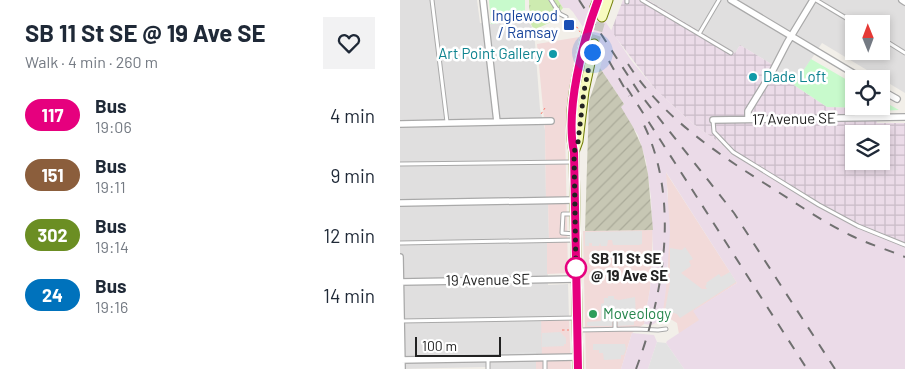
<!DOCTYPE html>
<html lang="en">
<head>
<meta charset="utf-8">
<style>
	body { margin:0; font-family:Barlow,sans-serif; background:#f2f2f3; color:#1f2937; height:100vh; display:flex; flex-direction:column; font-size:19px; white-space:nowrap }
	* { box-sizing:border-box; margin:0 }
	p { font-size:16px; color:#747a83 }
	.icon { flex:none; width:28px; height:28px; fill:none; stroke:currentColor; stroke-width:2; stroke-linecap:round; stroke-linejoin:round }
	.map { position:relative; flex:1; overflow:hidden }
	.side { display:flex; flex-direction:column; background:#fff; width:400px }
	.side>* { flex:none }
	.badge { padding:0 10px; border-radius:16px; font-size:18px; line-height:32px }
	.needle { width:32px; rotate:359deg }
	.controls { position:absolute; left:445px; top:15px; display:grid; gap:10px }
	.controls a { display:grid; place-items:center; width:45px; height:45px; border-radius:0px; background:#fff; box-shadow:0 2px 8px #0003; font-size:25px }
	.scale { position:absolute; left:15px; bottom:12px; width:86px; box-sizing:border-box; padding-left:5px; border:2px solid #222; border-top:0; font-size:14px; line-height:18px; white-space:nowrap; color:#222; -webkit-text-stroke:4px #fff; paint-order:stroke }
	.you { position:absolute; width:25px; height:25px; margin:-12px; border:4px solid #fff; border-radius:50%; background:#1a73e8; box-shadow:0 0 0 8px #1a73e833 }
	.map>.badge { position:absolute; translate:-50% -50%; box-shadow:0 0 0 2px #fff }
	.round { display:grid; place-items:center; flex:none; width:52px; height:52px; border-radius:0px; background:#f2f2f3 }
	.headline { display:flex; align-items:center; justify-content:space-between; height:85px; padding:0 25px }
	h1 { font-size:24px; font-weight:700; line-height:38px }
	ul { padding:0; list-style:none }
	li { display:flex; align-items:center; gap:15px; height:60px; padding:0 25px }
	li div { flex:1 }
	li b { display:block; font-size:19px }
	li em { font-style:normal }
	li .badge { min-width:55px; font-weight:700; text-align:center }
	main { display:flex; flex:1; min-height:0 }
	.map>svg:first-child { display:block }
	.residential { fill:#e0dfdf; fill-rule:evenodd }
	.commercial { fill:#f2dad9 }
	.industrial { fill:url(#industrial-grid); fill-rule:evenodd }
	.railway { fill:#ebdbe8 }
	.construction { fill:url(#construction-furrows) }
	.grass { fill:url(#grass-tufts) }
	.park { fill:#c8facc }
	.parking { fill:#e2e2e2 }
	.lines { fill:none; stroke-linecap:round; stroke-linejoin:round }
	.secondary-tunnel { stroke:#c8c6c1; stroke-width:9; stroke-dasharray:9 4.5; stroke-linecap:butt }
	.lane-casing { stroke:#a9a9a9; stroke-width:5 }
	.street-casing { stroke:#a9a9a9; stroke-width:8 }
	.secondary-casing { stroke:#707d05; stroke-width:11 }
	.path { stroke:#fa8072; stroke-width:1; stroke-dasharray:2.5 2.5; stroke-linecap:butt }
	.lane { stroke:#fff; stroke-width:3 }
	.street { stroke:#fff; stroke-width:5.5 }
	.secondary { stroke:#f7fabf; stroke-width:9 }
	.rail { stroke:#707070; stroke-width:2; stroke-dasharray:10 10; stroke-linecap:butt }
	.line-casing { stroke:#fff; stroke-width:11 }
	.line { stroke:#e6007e; stroke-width:8 }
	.walk { stroke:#222; stroke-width:5; stroke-dasharray:0 9 }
	.transit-dot { fill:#1a4fb4; stroke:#fff; stroke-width:2 }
	.culture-dot { fill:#0f9aa8; stroke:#fff; stroke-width:2 }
	.stop-dot { fill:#fff; stroke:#e6007e; stroke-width:2.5 }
	.leisure-dot { fill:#2e9e5b; stroke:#fff; stroke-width:2 }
	.labels { text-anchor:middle; stroke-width:5; stroke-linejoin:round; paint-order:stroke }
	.transit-label { font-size:15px; fill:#164399; stroke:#fff; text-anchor:end }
	.culture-label { font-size:15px; fill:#0d838f; stroke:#fff; text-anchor:end }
	.street-label { font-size:15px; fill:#222; stroke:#fff }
	.stop-label { font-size:15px; font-weight:bold; fill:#222; stroke:#fff; text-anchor:start }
	.leisure-label { font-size:15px; fill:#27864d; stroke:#fff; text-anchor:start }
</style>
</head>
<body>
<main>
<section class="side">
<div class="headline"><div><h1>SB 11 St SE @ 19 Ave SE</h1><p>Walk · 4 min · 260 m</p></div><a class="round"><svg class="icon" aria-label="heart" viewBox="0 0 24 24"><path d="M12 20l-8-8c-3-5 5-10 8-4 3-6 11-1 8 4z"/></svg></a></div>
<ul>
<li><span class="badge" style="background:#e6007e;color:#fff">117</span><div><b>Bus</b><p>19:06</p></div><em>4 min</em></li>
<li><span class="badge" style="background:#8b5e3c;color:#fff">151</span><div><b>Bus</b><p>19:11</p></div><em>9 min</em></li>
<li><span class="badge" style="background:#6b8e23;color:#fff">302</span><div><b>Bus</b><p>19:14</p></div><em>12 min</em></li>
<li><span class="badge" style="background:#0072bc;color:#fff">24</span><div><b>Bus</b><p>19:16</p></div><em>14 min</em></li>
</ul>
</section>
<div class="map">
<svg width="505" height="369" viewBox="0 0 505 369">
	<defs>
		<pattern id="industrial-grid" width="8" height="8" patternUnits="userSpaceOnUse" patternTransform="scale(1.25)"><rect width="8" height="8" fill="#ebdbe8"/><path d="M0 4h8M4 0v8" fill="none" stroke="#c9bcc7"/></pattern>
		<pattern id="construction-furrows" width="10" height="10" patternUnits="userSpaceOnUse" patternTransform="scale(1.25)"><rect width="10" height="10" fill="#c7c7b4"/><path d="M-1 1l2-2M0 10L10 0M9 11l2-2" fill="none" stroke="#abab9a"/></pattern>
		<pattern id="grass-tufts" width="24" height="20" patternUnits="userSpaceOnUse" patternTransform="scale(1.25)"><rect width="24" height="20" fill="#cdebb0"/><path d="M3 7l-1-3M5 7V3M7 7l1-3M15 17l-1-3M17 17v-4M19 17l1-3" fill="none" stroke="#b0c997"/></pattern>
	</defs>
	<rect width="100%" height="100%" fill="#f2efe9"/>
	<!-- residential -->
	<path class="residential" d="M0 0H77L80 23 91 24 121 20 125 16 134 30 140 109 145 130 146 200 148 201 149 240 147 241 148 285 168 284 169 317 142 358 136 359V369H86V367L0 369Z
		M248 0H505V93L422 43 394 85 369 72 373 65 340 45 335 53ZM454 24H481V51H454Z"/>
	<!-- commercial -->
	<path class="commercial" d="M179 37 174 62 165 128 168 273 147 274V240H149L148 201H146L145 130 137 44Z
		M265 171 337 283 294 311 300 320 279 334 277 323 262 314 268 271V193Z
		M253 230 250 289 244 324 232 333 221 369H186L183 231Z
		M169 317 171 369H136V358H142L141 318Z"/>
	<!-- industrial -->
	<path class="industrial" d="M223 0H248L335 53 340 45 373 65 369 72 394 85 427 107 475 108 477 123H505V246L472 234 407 200 335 154 292 123 255 89 211 31ZM454 134H481V161H454Z"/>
	<!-- railway -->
	<path class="railway" d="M158 0H191L231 60 255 89 292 123 335 154 407 200 472 234 505 246V369H284L266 343 267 341 299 320 293 311 337 283 266 172 270 231 266 289 262 319 252 325 244 324 250 289 253 251 251 197 246 161 238 135 220 107 224 104 200 68 203 57 173 12 169 8H163Z
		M232 333 254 335 257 342 248 369H221Z"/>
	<!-- construction -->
	<path class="construction" d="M200 68 224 104 221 107 233 127 242 147 248 174 253 230 185 231 189 101Z"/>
	<!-- grass -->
	<path class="grass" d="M129 0H158L163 8 151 22 134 30 130 22Z"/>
	<!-- park -->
	<path class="park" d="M89 0H125V16L121 20 91 24Z
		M411 59 454 84V106H481V100L499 110 476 111 475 108 427 107 394 85Z"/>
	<!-- parking -->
	<path class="parking" d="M242 231V244L239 245H213L212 240H208L207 246H201L200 243 199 246H192V243H189V246H185V232Z
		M285 247 293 259 289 261 291 266 281 273 302 289H307L305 286 307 284 306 283 319 274 321 277 330 272 336 282 280 318 277 314 265 310 270 283V248L282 250Z
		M208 296H214V299L219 300 235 297 236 317 234 318V325L218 326V321H212V326H187V322L201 321V304L204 303V298H208Z
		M160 332 166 338V344H164V346L142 347V333Z
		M257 342 266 343 284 369H248Z
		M193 344H225L226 349 224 355H221V359L204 360 203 353H199V350H193Z
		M136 352V354L16 357V355Z"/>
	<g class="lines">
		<!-- secondary-tunnel -->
		<path class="secondary-tunnel" d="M187 33 195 7
			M194 44 202 17"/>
		<defs>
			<path id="lane" d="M32 0 47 122
				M151 0 160 14 166 17
				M242 0 331 53
				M416 0 456 24
				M227 2V0
				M299 34 319 0
				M481 38 505 53
				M313 120 314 132 333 152 419 205 458 226 505 245
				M0 164 172 162
				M175 214H163L162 233 175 234
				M0 243 175 240
				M215 314V329
				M1 321 177 318
				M178 330 236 329 258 330 266 329
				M145 357V369
				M88 359V369"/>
			<path id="street" d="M83 0 97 122
				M331 0 463 79
				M502 0 505 2
				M371 74 387 43 413 0
				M481 90 497 99
				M348 119V111L367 80
				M313 120 505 117
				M0 124 151 121
				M0 203 175 200
				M0 257 2 369
				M0 282 176 279
				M0 360 178 357"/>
			<path id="secondary" d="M195 7 198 0
				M202 17 208 0
				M174 152 178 141 184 91 194 44
				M178 369 174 152C166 116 178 69 187 33"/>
		</defs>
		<!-- lane casing -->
		<use href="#lane" class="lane-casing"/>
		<!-- street casing -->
		<use href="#street" class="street-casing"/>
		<!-- secondary casing -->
		<use href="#secondary" class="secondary-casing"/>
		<!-- path -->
		<path class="path" d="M167 31 177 27 180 32
			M141 114 145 108
			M162 330H169"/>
		<!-- lane -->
		<use href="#lane" class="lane"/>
		<!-- street -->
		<use href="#street" class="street"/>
		<!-- secondary -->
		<use href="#secondary" class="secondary"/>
		<!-- rail -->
		<path class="rail" d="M179 0 240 94 334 213 435 369
			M209 61 229 96
			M228 64C262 116 312 150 364 183 393 201 421 221 452 236 469 244 488 250 505 257
			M227 88 407 369
			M236 369C264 294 280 200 244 125"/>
	</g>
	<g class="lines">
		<defs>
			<path id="line" d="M178 369 174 152C165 110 183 40 198 0"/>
		</defs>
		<!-- line casing -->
		<use href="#line" class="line-casing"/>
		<!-- line -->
		<use href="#line" class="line"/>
		<!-- walk -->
		<path class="walk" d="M176 268V272L174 152 178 142 184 91 192 52"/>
	</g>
	<!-- markers -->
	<rect class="transit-dot" x="163" y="19" width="12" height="12" rx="2.5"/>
	<g class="culture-dot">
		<circle cx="153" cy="54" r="5"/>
		<circle cx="353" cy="77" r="5"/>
	</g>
	<circle class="stop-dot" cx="176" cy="268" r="10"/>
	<circle class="leisure-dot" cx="193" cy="314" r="5"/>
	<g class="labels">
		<!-- transit labels -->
		<g class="transit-label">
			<text x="158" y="21">Inglewood<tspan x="158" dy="17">/ Ramsay</tspan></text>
		</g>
		<!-- culture labels -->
		<g class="culture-label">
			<text x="143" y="59">Art Point Gallery</text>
			<text x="363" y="82" text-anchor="start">Dade Loft</text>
		</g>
		<!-- street labels -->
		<g class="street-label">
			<text transform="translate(394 119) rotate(-1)" y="5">17 Avenue SE</text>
			<text transform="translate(88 280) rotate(-1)" y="5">19 Avenue SE</text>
		</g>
		<!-- stop labels -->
		<g class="stop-label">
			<text x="191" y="264">SB 11 St SE<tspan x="191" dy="17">@ 19 Ave SE</tspan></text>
		</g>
		<!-- leisure labels -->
		<g class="leisure-label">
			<text x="203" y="319">Moveology</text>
		</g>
	</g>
</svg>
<div class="controls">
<a><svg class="needle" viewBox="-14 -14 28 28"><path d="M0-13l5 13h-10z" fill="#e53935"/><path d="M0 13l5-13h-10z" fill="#747a83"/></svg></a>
<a><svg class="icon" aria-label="locate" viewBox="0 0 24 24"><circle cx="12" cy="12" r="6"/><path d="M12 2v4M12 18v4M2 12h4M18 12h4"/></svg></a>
<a><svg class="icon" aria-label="layers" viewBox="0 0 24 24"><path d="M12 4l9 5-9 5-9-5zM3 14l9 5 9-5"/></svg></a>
</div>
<div class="scale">100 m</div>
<div class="you" style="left:192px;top:52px"></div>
</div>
</main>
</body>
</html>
